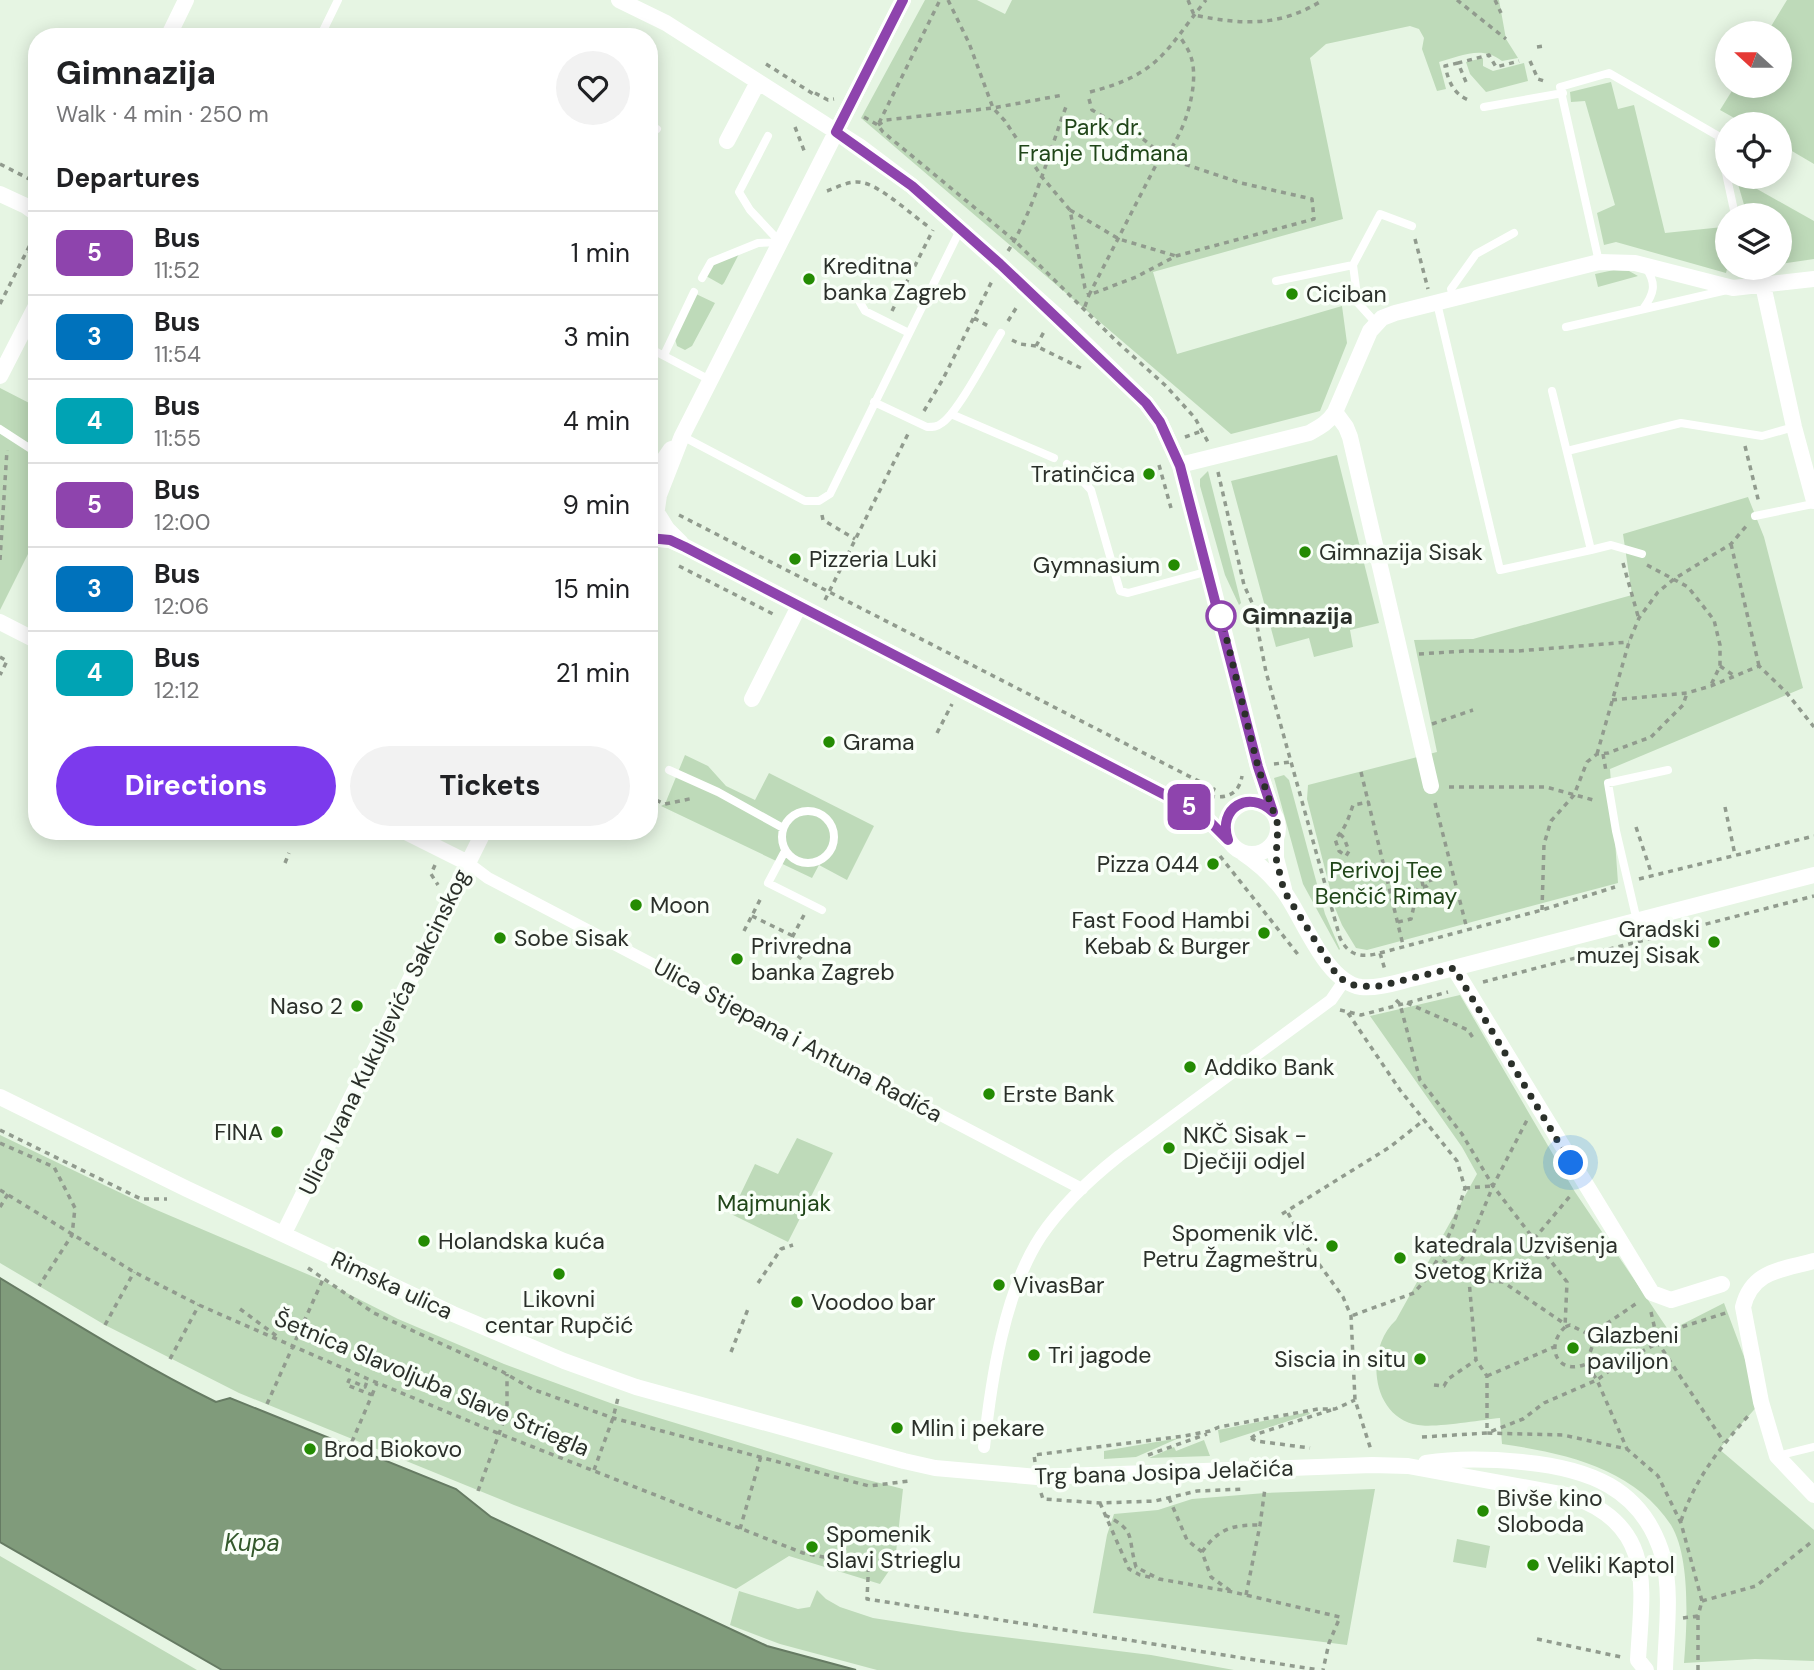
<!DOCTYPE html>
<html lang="en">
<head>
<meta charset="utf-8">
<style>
	body { margin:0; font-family:"DM Sans",sans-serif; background:#f2f2f2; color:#202124; height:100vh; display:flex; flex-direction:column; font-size:26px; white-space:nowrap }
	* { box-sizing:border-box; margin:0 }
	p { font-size:23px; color:#757577 }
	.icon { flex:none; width:38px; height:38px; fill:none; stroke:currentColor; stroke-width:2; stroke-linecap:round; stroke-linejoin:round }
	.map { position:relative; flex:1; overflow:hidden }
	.sheet { position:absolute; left:28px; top:28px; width:630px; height:812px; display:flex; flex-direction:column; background:#fff; border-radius:28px; box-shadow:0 4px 18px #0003 }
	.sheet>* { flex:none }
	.badge { padding:0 14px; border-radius:10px; font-size:24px; line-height:46px }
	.needle { width:46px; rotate:291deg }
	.buttons { position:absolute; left:1715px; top:21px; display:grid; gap:14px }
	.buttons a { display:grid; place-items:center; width:77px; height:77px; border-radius:50%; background:#fff; box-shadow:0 4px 18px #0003; font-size:35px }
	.you { position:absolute; width:35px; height:35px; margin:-18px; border:5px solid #fff; border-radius:50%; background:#1a73e8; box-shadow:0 0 0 10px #1a73e833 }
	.map>.badge { position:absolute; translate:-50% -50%; box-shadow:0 0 0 4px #fff }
	h2 { padding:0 28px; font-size:26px; line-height:63px }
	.round { display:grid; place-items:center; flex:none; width:74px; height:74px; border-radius:37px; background:#f2f2f2 }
	.head { display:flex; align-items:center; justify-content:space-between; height:119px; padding:0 28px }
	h1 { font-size:33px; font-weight:800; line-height:52px }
	.cta { display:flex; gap:14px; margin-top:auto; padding:14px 28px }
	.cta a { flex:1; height:80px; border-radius:42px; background:#7c3aed; color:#fff; font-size:28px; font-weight:800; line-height:80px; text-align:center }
	.cta a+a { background:#f2f2f2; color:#202124 }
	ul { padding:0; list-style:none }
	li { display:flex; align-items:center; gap:21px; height:84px; padding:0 28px; border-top:2px solid #e0e0e0 }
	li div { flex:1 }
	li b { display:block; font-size:26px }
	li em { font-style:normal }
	li .badge { min-width:77px; font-weight:700; text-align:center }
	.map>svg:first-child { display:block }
	.green { fill:#bedab9 }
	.water { fill:#809b7b; stroke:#667b63; stroke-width:2 }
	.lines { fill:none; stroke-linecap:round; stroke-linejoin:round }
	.path { stroke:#919b8e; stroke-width:3.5; stroke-dasharray:5 5; stroke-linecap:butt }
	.service { stroke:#fff; stroke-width:8 }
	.pedestrian { stroke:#fff; stroke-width:12 }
	.minor { stroke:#fff; stroke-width:16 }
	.line-casing { stroke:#fff; stroke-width:16 }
	.line { stroke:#8e44ad; stroke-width:10 }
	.walk { stroke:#2b302a; stroke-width:7; stroke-dasharray:0 12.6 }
	.poi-dot { fill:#248b03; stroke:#f9fff8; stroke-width:2.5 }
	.stop-dot { fill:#fff; stroke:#8e44ad; stroke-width:3.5 }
	.labels { text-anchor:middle; stroke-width:7; stroke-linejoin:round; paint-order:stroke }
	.park-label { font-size:23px; fill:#204619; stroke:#f9fff8 }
	.poi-label { font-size:23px; fill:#2b302a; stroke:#f9fff8; text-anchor:start }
	.stop-label { font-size:23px; font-weight:bold; fill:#2b302a; stroke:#f9fff8; text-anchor:start }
	.street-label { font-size:23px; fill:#2b302a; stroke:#f9fff8 }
	.water-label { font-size:24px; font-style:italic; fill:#33592b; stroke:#f9fff8 }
</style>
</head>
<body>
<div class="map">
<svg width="1814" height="1670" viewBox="0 0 1814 1670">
	<rect width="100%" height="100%" fill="#e6f5e3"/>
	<!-- green -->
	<path class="green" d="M925 0H977L1005 14 1012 0H1499L1506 39 1518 58 1502 61C1482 45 1461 56 1439 62L1446 89 1437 91 1422 49 1424 38 1419 29 1410 26 1326 44 1310 58 1343 219 1153 272 1177 354 1342 306 1347 343 1320 411 1231 434 861 118Z
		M1787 0H1814V164L1780 144V124H1745L1720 110 1735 86H1780V33H1767Z
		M1483 58V66L1493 71 1524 63 1528 81 1486 92 1470 74 1466 62Z
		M1611 82 1618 109 1634 105 1665 233 1723 227C1727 241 1730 260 1726 273L1616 242 1604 245 1597 213 1615 205 1585 101 1571 102 1570 92Z
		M1741 177H1754L1750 185 1814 221V259L1780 264V215H1747L1738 184Z
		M740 252 724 283 722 285 706 276 713 263Z
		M1614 270 1629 271 1638 276 1598 287 1595 274Z
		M696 294 715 303 692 346 685 350 677 346 675 339Z
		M0 388 37 407V536L0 610Z
		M1337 455 1379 623 1350 630 1353 647 1314 657 1309 638 1276 647 1231 481Z
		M1208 471 1241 603 1239 605 1225 575 1200 486V479Z
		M1748 497 1764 537 1803 688 1610 769 1618 883 1367 950 1356 948 1342 925 1335 908 1307 799 1308 785 1437 752 1414 640 1473 639 1632 595 1623 534Z
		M685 755 708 766 726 786 755 800 769 773 874 826 847 880 819 865 812 878 661 806 665 804Z
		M1284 775 1289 780 1325 914 1340 949 1339 950 1303 884 1274 778Z
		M1460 995 1575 1192 1669 1331 1724 1303 1761 1402 1719 1449 1814 1530V1661L1755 1659 1684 1663C1687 1626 1691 1558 1671 1525 1634 1468 1564 1453 1502 1444L1500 1418C1480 1420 1436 1428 1418 1425 1371 1418 1364 1349 1396 1320L1477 1174 1462 1147 1370 1016Z
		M0 1135 152 1208 321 1280 398 1319 504 1364 613 1404 833 1471 903 1489 895 1562 880 1584 789 1556 736 1589 514 1505 239 1393 105 1325 0 1263Z
		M797 1138 833 1153 788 1242 731 1214 755 1164 778 1174Z
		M1309 1412 1310 1414 1220 1443 1218 1430Z
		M1179 1438 1136 1457 1104 1459V1451Z
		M1204 1440 1210 1456 1149 1458 1174 1447 1176 1451Z
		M1375 1489 1347 1645 1093 1613 1107 1535 1114 1514 1158 1510 1192 1499 1265 1493Z
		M1457 1539 1490 1546 1486 1568 1453 1562Z
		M0 1556 197 1670H0Z
		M817 1590 826 1599 840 1607 873 1618 963 1632 1151 1655 1234 1670H877L780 1644 730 1625 739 1591 798 1609 810 1607Z"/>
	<!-- water -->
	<path class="water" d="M0 1278C71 1321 141 1365 216 1402L230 1398 456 1489 491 1517 767 1646 856 1670H222L0 1542Z"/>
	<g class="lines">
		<!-- path -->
		<path class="path" d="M948 0 969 43 993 108 1005 121 1042 177 1070 210 1085 288 1089 295 1084 309
			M1188 0 1194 15C1243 25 1280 27 1323 0
			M1457 0 1506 39
			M1495 0 1501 13
			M1537 47 1544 46
			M1530 61 1538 79 1544 81
			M1458 63 1445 66C1449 83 1454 95 1471 101
			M766 64 815 95
			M1466 82 1458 63 1489 55 1496 67 1519 61
			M1090 92C1160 74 1165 51 1206 0
			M815 93 828 100 834 99
			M1089 99 1092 110 1143 139 1166 158 1241 183 1312 199 1314 219 1176 256 1136 277 1089 295 1156 165C1181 147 1201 87 1191 57 1189 50 1184 43 1180 37
			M864 117 878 125 883 132 1015 241 1115 340 1166 386 1195 418 1208 442
			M879 123 940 0
			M878 125 886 120 993 108 1063 95
			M795 127 805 153
			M0 164 37 183
			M827 191C838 187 852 179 864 183 882 187 913 216 929 227
			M1070 210 1119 239 1176 256
			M1415 239 1428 289
			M28 251 37 255
			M1008 251C1034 211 1050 149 1067 104
			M0 304 36 233 33 231
			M892 311 933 230
			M974 318 990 327
			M1008 321 1018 305
			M1012 340 1020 344 1036 346 1085 370
			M1036 346 1045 330
			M924 411 943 379 993 279
			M1185 437 1202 431
			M1745 446 1759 503
			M1159 465 1171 508
			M1218 472 1244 585 1253 605 1266 672 1340 938C1349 956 1361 958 1380 953L1385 970
			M679 515 1214 789 1210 796
			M822 515 823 520 855 539
			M1731 544 1759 666
			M0 560 7 450
			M1623 563 1638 616
			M1647 565 1688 587 1714 620 1720 645V666L1711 685
			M679 566 775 615
			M825 600 909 432
			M1419 654 1465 651H1518L1629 642
			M0 657 7 661 0 675
			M1720 666 1733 675
			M1612 700 1687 693 1711 686 1759 666 1786 692 1814 727
			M1432 724 1473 710
			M937 733 952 704
			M1597 754 1629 642 1639 618 1658 592 1674 579 1731 544 1748 524
			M1603 754 1606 771
			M1274 764 1290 762
			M1361 772 1403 945
			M1449 787H1546L1597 801
			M1210 796C1227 799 1239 794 1242 776
			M656 800 665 804 694 798
			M1435 803 1467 929
			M1725 807 1735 855
			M1636 827 1652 875
			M1340 834 1344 838 1349 851 1346 856 1339 851 1335 839C1345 829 1348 820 1353 805L1369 802
			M1220 856 1300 957
			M285 863 289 853
			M435 865 431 874 438 885
			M1639 879 1814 836
			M1542 910 1544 844 1551 821 1574 795 1587 762 1597 754 1608 753 1651 737 1683 705 1687 693
			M804 915 787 947 804 961
			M752 916 793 936
			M1398 922 1411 919 1418 888 1427 886 1431 882 1428 871 1420 865 1417 870 1421 876 1423 886
			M744 931 762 896
			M1380 953 1542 910 1615 887
			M1483 982 1814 896
			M1396 1000 1400 1004 1420 1080 1462 1134 1493 1186 1567 1282 1565 1327 1570 1325 1590 1335 1593 1344 1586 1364 1597 1380 1627 1449
			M1407 1003 1468 1030 1475 1041
			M1340 1010 1361 1015 1448 992
			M1348 1013 1400 1090 1457 1161 1465 1188 1453 1226 1439 1257 1426 1279 1414 1293 1351 1316
			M0 1130 141 1199H167
			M0 1143 54 1167 75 1208 72 1235 39 1286
			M1465 1188 1493 1186
			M0 1190 134 1272 199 1305 368 1379 500 1434 803 1553 843 1561 895 1555
			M0 1207 8 1194
			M1288 1213 1308 1249 1343 1297 1351 1316 1355 1400 1371 1450
			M1282 1214 1390 1147 1424 1120
			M1534 1239 1571 1195
			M308 1268 374 1313 503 1372 532 1389 613 1418 869 1486 909 1481
			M1455 1269 1464 1256 1493 1186 1527 1120
			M1469 1280 1503 1282 1565 1324
			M758 1283 781 1249 793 1245
			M240 1309 278 1337
			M1651 1312 1658 1343 1724 1442
			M105 1325 134 1272
			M1565 1327C1544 1347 1558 1376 1586 1364
			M1590 1335 1637 1303
			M731 1352 748 1309
			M170 1359 199 1305
			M1487 1376 1554 1347
			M1434 1385 1444 1386 1448 1379 1476 1360
			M372 1395 377 1383
			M267 1404 324 1277
			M1422 1437 1487 1433V1376L1476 1360 1469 1280 1439 1257
			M1251 1438 1256 1441 1310 1448
			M1251 1438 1257 1434 1331 1410
			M348 1451 372 1395 347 1385 349 1380 365 1387 368 1379
			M1148 1455 1207 1434
			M1035 1462 1034 1455 1184 1436 1210 1431 1219 1427 1318 1409H1335L1355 1400
			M594 1470 613 1418 618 1398
			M478 1491 507 1412V1374
			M1041 1493 1043 1499 1100 1503 1155 1501 1197 1491 1245 1489
			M1169 1498 1187 1540 1202 1552 1211 1577 1232 1592
			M1100 1503 1129 1569 1140 1575 1154 1578
			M1105 1515C1137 1531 1127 1536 1136 1567L1159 1579 1233 1592 1340 1617 1329 1643 1323 1670
			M1681 1521C1695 1479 1719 1449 1748 1416
			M740 1529 761 1456
			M1202 1552C1219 1528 1232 1525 1260 1525
			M869 1557 867 1599 1319 1670
			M1246 1595 1260 1525 1265 1488
			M1702 1601 1756 1586 1814 1540
			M1683 1618 1698 1616
			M1537 1639 1621 1657
			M1698 1670V1616L1702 1601 1681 1523 1658 1476 1627 1449 1563 1435 1487 1433 1523 1419 1544 1403 1597 1380 1621 1362 1658 1343 1669 1331 1729 1312"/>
		<!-- service -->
		<path class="service" d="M320 37 338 0
			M1484 107 1563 93
			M649 125 657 129
			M768 136 739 192 750 210 780 242
			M1718 136 1735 215
			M1599 262 1560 87 1609 73 1727 141
			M1747 268 1751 286
			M702 278 711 262 758 243 780 242
			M1276 281 1353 265
			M858 299 865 311 909 333
			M1454 300 1451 289 1476 254 1514 233
			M1437 303 1500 570 1591 550 1552 391
			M1643 309C1654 294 1657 284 1646 268
			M1376 323 1358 303 1353 265 1380 214 1412 226
			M1566 327 1727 290
			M649 348 710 380
			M664 355 694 292
			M874 402 927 427C933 427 937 427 942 423 958 412 989 353 1001 333
			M951 414 1054 458
			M0 429 37 453
			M682 436 805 501H819L830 494 960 230
			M1567 451 1681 423 1762 436 1794 427
			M1067 464 1091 490 1120 591 1128 593 1209 571
			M1755 516 1813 504
			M1591 550 1611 545 1642 554
			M669 770 718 792 783 828
			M782 837a26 26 0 1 1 52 0a26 26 0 1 1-52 0Z
			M785 851 768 883 822 910
			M1637 921 1616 831 1608 783 1668 770
			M1777 1456 1814 1447"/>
		<!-- pedestrian -->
		<path class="pedestrian" d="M468 863 488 878 1082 1189
			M984 1447C991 1381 1004 1292 1041 1236 1062 1205 1090 1179 1119 1156L1331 1000 1344 981"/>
		<!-- minor -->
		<path class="minor" d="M619 0 666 23 859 146 912 186 1057 316 1146 403 1160 422 1180 465 1209 571 1258 767 1273 812
			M168 37 186 0
			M727 141 758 82
			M0 194 26 206 37 214
			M1763 285 1794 427 1814 501
			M0 376 37 304
			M1335 412 1346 427 1350 437 1431 786
			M1180 465 1309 433C1320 427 1328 423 1335 412L1370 331 1382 318 1395 313 1599 262 1635 263 1733 288 1814 279
			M649 481 671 449
			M657 509 659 495 682 436 903 0
			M659 516 667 529 681 543
			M649 538 670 540 686 547 1202 814 1228 840
			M0 622 37 641
			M752 699 799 606
			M1226 828a26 26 0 1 1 52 0a26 26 0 1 1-52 0Z
			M404 831 468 863
			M1276 839V858L1284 889
			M1243 853C1258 863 1274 878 1285 893 1304 920 1326 982 1361 987 1379 989 1400 981 1419 977L1814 875
			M1454 968 1652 1293 1671 1300 1722 1284
			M0 1097 187 1189 453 1314 564 1361 636 1387 904 1461 935 1468 1037 1477 1372 1465 1408 1466 1572 1496C1656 1527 1642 1587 1638 1660L1646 1670
			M284 1233 484 831
			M1814 1261C1782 1270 1752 1270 1743 1307L1761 1402 1777 1456 1814 1495
			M1426 1463C1457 1458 1490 1459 1522 1462 1587 1468 1643 1487 1663 1557 1672 1592 1666 1634 1665 1670"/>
	</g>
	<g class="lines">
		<defs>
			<path id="line" d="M649 538 670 540 685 547 1202 814 1228 840C1217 808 1249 789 1273 812L1258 767 1180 466 1160 422 1146 403 1000 264 912 186 836 132 903 0"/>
		</defs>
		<!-- line casing -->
		<use href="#line" class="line-casing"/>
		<!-- line -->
		<use href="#line" class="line"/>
		<!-- walk -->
		<path class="walk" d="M1221 616 1258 767 1278 825 1276 858 1284 891 1338 977 1353 985 1375 987 1454 968 1571 1163"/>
	</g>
	<!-- markers -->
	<g class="poi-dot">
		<circle cx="809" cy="279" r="7"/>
		<circle cx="1292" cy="294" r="7"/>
		<circle cx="1149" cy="474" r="7"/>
		<circle cx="1305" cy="552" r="7"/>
		<circle cx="795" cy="559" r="7"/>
		<circle cx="1174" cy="565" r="7"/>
		<circle cx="829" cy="742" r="7"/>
		<circle cx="1213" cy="864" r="7"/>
		<circle cx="636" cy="905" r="7"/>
		<circle cx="1264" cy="933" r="7"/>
		<circle cx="500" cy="938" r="7"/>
		<circle cx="1714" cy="942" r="7"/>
		<circle cx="737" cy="959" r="7"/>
		<circle cx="357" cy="1006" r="7"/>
		<circle cx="1190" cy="1067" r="7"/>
		<circle cx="989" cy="1094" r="7"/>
		<circle cx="277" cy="1132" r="7"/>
		<circle cx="1169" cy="1148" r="7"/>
		<circle cx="424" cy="1241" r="7"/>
		<circle cx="1332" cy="1246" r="7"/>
		<circle cx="1400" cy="1258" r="7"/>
		<circle cx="559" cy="1274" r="7"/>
		<circle cx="999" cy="1285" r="7"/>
		<circle cx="797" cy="1302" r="7"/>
		<circle cx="1573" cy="1348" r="7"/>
		<circle cx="1034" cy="1355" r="7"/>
		<circle cx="1420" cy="1359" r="7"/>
		<circle cx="897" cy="1428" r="7"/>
		<circle cx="310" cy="1449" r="7"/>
		<circle cx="1483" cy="1511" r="7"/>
		<circle cx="812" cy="1547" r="7"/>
		<circle cx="1533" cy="1565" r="7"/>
	</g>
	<circle class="stop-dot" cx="1221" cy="616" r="14"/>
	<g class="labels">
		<!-- park labels -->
		<g class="park-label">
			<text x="1103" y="135">Park dr.<tspan x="1103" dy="26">Franje Tuđmana</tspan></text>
			<text x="1386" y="878">Perivoj Tee<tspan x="1386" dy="26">Benčić Rimay</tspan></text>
			<text x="774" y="1211">Majmunjak</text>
		</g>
		<!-- poi labels -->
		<g class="poi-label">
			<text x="823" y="274">Kreditna<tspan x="823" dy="26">banka Zagreb</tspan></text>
			<text x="1306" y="302">Ciciban</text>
			<text x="1135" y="482" text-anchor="end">Tratinčica</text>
			<text x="1319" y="560">Gimnazija Sisak</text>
			<text x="809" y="567">Pizzeria Luki</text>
			<text x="1160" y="573" text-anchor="end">Gymnasium</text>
			<text x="843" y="750">Grama</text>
			<text x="1199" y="872" text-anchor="end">Pizza 044</text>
			<text x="650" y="913">Moon</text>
			<text x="1250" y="928" text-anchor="end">Fast Food Hambi<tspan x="1250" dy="26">Kebab &amp; Burger</tspan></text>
			<text x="1700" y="937" text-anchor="end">Gradski<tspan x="1700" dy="26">muzej Sisak</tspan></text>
			<text x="514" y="946">Sobe Sisak</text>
			<text x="751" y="954">Privredna<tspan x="751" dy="26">banka Zagreb</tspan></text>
			<text x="343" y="1014" text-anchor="end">Naso 2</text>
			<text x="1204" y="1075">Addiko Bank</text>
			<text x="1003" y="1102">Erste Bank</text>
			<text x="263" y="1140" text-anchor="end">FINA</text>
			<text x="1183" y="1143">NKČ Sisak -<tspan x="1183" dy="26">Dječiji odjel</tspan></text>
			<text x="1318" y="1241" text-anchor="end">Spomenik vlč.<tspan x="1318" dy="26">Petru Žagmeštru</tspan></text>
			<text x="438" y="1249">Holandska kuća</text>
			<text x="1414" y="1253">katedrala Uzvišenja<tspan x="1414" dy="26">Svetog Križa</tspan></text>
			<text x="1013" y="1293">VivasBar</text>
			<text x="559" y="1307" text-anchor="middle">Likovni<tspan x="559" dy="26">centar Rupčić</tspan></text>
			<text x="811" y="1310">Voodoo bar</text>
			<text x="1587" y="1343">Glazbeni<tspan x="1587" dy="26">paviljon</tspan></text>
			<text x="1048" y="1363">Tri jagode</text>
			<text x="1406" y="1367" text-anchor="end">Siscia in situ</text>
			<text x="911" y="1436">Mlin i pekare</text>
			<text x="324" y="1457">Brod Biokovo</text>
			<text x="1497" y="1506">Bivše kino<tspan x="1497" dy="26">Sloboda</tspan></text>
			<text x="826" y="1542">Spomenik<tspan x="826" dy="26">Slavi Strieglu</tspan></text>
			<text x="1547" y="1573">Veliki Kaptol</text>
		</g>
		<!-- stop labels -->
		<g class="stop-label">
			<text x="1242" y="624">Gimnazija</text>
		</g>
		<!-- street labels -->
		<g class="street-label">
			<text transform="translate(384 1032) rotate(-64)" y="8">Ulica Ivana Kukuljevića Sakcinskog</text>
			<text transform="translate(798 1040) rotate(28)" y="8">Ulica Stjepana i Antuna Radića</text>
			<text transform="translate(392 1285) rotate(25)" y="8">Rimska ulica</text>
			<text transform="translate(432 1383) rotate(23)" y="8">Šetnica Slavoljuba Slave Striegla</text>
			<text transform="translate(1164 1472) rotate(-2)" y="8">Trg bana Josipa Jelačića</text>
		</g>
		<!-- water labels -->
		<g class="water-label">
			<text x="252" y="1551">Kupa</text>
		</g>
	</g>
</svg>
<div class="buttons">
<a><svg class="needle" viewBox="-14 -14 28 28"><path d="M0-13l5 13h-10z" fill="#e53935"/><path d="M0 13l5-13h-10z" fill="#757577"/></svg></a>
<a><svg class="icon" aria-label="locate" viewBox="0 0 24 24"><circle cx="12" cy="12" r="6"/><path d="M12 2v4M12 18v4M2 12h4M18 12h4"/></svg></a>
<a><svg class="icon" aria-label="layers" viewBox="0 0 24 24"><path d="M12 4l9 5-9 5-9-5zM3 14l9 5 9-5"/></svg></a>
</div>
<div class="you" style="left:1571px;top:1163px"></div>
<b class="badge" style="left:1189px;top:807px;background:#8e44ad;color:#fff">5</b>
<section class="sheet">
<div class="head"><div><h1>Gimnazija</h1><p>Walk · 4 min · 250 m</p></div><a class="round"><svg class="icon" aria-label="heart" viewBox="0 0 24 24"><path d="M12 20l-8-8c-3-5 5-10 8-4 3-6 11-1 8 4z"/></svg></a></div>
<h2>Departures</h2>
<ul>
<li><span class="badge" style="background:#8e44ad;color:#fff">5</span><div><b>Bus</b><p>11:52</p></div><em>1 min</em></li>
<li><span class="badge" style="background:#0072bc;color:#fff">3</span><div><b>Bus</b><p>11:54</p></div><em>3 min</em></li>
<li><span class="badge" style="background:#00a3b4;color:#fff">4</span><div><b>Bus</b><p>11:55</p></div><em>4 min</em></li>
<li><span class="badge" style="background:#8e44ad;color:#fff">5</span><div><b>Bus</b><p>12:00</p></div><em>9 min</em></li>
<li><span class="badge" style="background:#0072bc;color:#fff">3</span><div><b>Bus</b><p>12:06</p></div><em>15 min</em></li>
<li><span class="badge" style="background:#00a3b4;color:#fff">4</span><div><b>Bus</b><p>12:12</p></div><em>21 min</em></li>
</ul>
<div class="cta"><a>Directions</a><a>Tickets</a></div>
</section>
</div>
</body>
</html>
